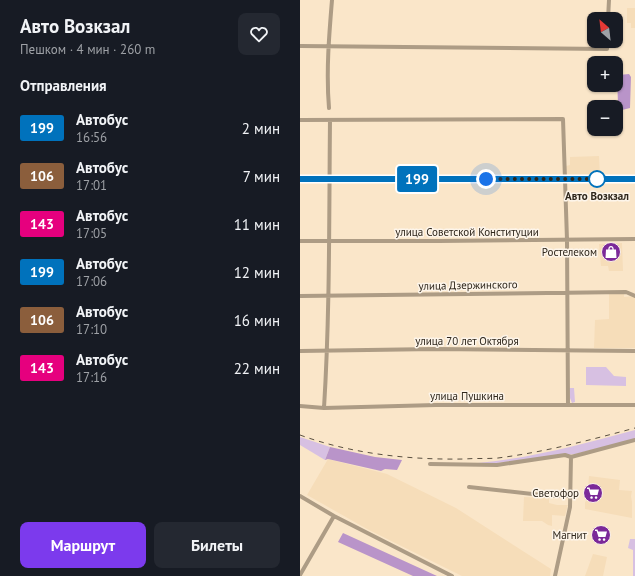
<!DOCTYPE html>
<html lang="ru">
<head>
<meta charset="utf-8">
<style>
	body { margin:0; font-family:"PT Sans",sans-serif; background:#242831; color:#f1f3f6; height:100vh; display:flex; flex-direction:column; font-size:15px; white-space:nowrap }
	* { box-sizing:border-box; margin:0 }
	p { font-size:13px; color:#9ea1a6 }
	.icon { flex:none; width:22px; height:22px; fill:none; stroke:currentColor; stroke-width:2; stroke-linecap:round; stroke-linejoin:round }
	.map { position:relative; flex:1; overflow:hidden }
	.details { display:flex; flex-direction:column; background:#171b24; width:300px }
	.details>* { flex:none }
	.badge { padding:0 8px; border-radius:3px; font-size:14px; line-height:26px }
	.needle { width:26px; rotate:332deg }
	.controls { position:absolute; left:287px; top:12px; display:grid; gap:8px }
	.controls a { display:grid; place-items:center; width:36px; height:36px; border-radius:8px; background:#171b24; box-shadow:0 1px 3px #0004; font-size:20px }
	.you { position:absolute; width:20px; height:20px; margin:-10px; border:3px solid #fff; border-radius:50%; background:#1a73e8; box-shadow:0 0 0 6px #1a73e833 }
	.map>.badge { position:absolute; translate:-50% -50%; box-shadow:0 0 0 2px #fff }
	h2 { padding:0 20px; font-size:15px; line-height:36px }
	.round { display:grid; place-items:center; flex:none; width:42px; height:42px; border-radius:8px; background:#242831 }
	.summary { display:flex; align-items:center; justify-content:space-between; height:68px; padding:0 20px }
	h1 { font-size:19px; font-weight:800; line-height:30px }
	.primary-button { display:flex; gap:8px; margin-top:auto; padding:8px 20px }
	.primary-button a { flex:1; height:46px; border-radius:8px; background:#7c3aed; color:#fff; font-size:16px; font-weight:800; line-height:46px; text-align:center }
	.primary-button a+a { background:#242831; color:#f1f3f6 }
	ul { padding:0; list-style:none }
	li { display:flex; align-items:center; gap:12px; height:48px; padding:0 20px }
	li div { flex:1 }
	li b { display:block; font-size:15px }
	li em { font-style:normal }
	li .badge { min-width:44px; font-weight:700; text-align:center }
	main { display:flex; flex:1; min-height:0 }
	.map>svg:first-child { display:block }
	.built { fill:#f6ddb9 }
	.green { fill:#d7c0e2 }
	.forest { fill:#b994c9 }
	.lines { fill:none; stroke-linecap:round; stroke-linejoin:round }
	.minor { stroke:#ad9c85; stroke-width:4 }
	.rail { stroke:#594f40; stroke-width:1; stroke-dasharray:5 5; stroke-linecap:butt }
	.line-casing { stroke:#fff; stroke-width:9 }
	.line { stroke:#0072bc; stroke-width:6 }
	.walk { stroke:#2e261b; stroke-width:4; stroke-dasharray:0 7.2 }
	.stop-dot { fill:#fff; stroke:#0072bc; stroke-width:2 }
	.labels { text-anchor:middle; stroke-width:3; stroke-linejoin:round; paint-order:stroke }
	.stop-label { font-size:11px; font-weight:bold; fill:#2e261b; stroke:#fdf5ea }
	.street-label { font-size:11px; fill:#2e261b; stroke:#fdf5ea }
	.poi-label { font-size:11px; fill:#2e261b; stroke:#fdf5ea; text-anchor:end }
</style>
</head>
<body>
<main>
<section class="details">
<div class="summary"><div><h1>Авто Возкзал</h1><p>Пешком · 4 мин · 260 m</p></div><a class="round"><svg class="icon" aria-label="heart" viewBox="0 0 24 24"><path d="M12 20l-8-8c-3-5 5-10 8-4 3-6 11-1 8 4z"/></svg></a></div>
<h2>Отправления</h2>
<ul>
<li><span class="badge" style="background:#0072bc;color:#fff">199</span><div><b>Автобус</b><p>16:56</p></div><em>2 мин</em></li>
<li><span class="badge" style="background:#8b5e3c;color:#fff">106</span><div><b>Автобус</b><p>17:01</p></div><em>7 мин</em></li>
<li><span class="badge" style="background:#e6007e;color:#fff">143</span><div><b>Автобус</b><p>17:05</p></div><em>11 мин</em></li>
<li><span class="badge" style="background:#0072bc;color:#fff">199</span><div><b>Автобус</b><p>17:06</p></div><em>12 мин</em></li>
<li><span class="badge" style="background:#8b5e3c;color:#fff">106</span><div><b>Автобус</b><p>17:10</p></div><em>16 мин</em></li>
<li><span class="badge" style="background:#e6007e;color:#fff">143</span><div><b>Автобус</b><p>17:16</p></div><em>22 мин</em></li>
</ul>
<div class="primary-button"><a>Маршрут</a><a>Билеты</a></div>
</section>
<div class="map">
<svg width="335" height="576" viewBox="0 0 335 576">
	<rect width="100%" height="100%" fill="#fae6c9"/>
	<!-- built -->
	<path class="built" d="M327 8H335V28H331V23H327Z
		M299 156 300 176 266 177V166L270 165V157Z
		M322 243 323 271H309L308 266H301L299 244Z
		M309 294H324V297L335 296V348H294L295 320 309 319Z
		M28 459 87 474 156 508 251 569 250 576H162L67 529 7 495Z
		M289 476 320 480 319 490 332 491 331 496 332 502V518L285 509V502L287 500Z
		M224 497 249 498V503L257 505H268L265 516 252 515V526L248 525 242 521H223Z
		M293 554 307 557 303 576H285Z"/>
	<!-- green -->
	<path class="green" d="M286 367H306L314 376 326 377V386L286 385Z
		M269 388H274L275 402 272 403 270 398Z
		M335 430V439L275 454 197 463H178C232 458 283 444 335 430Z
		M0 437 30 447 25 460 0 445Z
		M330 539H335V576H333V550L328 548Z"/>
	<!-- forest -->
	<path class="forest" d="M329 74 331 77 330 108 322 110 320 108 318 104 317 77 319 75Z
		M30 447 75 457 102 460 97 470 85 469 81 471 28 459 25 460Z
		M43 533 137 576H113L38 542Z"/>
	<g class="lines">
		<!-- minor -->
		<path class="minor" d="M308 19 309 0
			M0 46 307 49V41
			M29 108C26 72 29 36 32 0
			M0 120 263 119 267 240 268 404
			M0 179H335
			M0 241H139L335 239
			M0 296 326 292 335 296
			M0 351 135 349 335 351
			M0 406 24 408 136 405H335
			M24 408C30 312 29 216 30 120
			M130 464 197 465 265 455 271 457 335 440
			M169 487 250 496H270
			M0 496 34 516 152 576
			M0 575 34 516
			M255 576 270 507 271 457"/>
		<!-- rail -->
		<path class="rail" d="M0 435C52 454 110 460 165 459 176 458 187 459 198 458 245 452 290 440 335 428"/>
	</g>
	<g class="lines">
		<defs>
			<path id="line" d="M0 179H335"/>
		</defs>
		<!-- line casing -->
		<use href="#line" class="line-casing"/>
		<!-- line -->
		<use href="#line" class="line"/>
		<!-- walk -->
		<path class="walk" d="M186 179H301H297"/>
	</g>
	<!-- icons -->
	<defs>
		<symbol id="shop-disc" viewBox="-11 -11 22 22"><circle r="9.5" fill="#7b2999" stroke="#fdf5ea"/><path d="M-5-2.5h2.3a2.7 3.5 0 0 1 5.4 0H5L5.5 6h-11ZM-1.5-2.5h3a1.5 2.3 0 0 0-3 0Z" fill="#fff"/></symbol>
		<symbol id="supermarket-disc" viewBox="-11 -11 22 22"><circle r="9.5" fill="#7b2999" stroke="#fdf5ea"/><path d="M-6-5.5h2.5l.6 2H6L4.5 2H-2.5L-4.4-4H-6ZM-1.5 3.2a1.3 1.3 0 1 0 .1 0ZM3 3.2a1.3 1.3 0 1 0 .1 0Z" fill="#fff"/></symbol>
	</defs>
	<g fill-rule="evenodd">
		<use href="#shop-disc" x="300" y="241" width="22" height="22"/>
		<use href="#supermarket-disc" x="282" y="482" width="22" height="22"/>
		<use href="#supermarket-disc" x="290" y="524" width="22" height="22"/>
	</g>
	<!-- markers -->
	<circle class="stop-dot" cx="297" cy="179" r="8"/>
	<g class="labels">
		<!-- stop labels -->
		<g class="stop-label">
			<text x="297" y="200">Авто Возкзал</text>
		</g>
		<!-- street labels -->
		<g class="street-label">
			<text x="167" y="236">улица Советской Конституции</text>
			<text transform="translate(168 285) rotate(-1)" y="4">улица Дзержинского</text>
			<text x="167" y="345">улица 70 лет Октября</text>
			<text x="167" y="400">улица Пушкина</text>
		</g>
		<!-- poi labels -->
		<g class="poi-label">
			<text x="297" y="256">Ростелеком</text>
			<text x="279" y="497">Светофор</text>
			<text x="287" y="539">Магнит</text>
		</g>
	</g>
</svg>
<div class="controls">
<a><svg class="needle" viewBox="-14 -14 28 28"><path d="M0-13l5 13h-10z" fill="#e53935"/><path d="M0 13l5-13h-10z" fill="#9ea1a6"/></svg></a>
<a>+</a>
<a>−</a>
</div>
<div class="you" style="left:186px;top:179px"></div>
<b class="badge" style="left:117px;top:179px;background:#0072bc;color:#fff">199</b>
</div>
</main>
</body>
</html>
